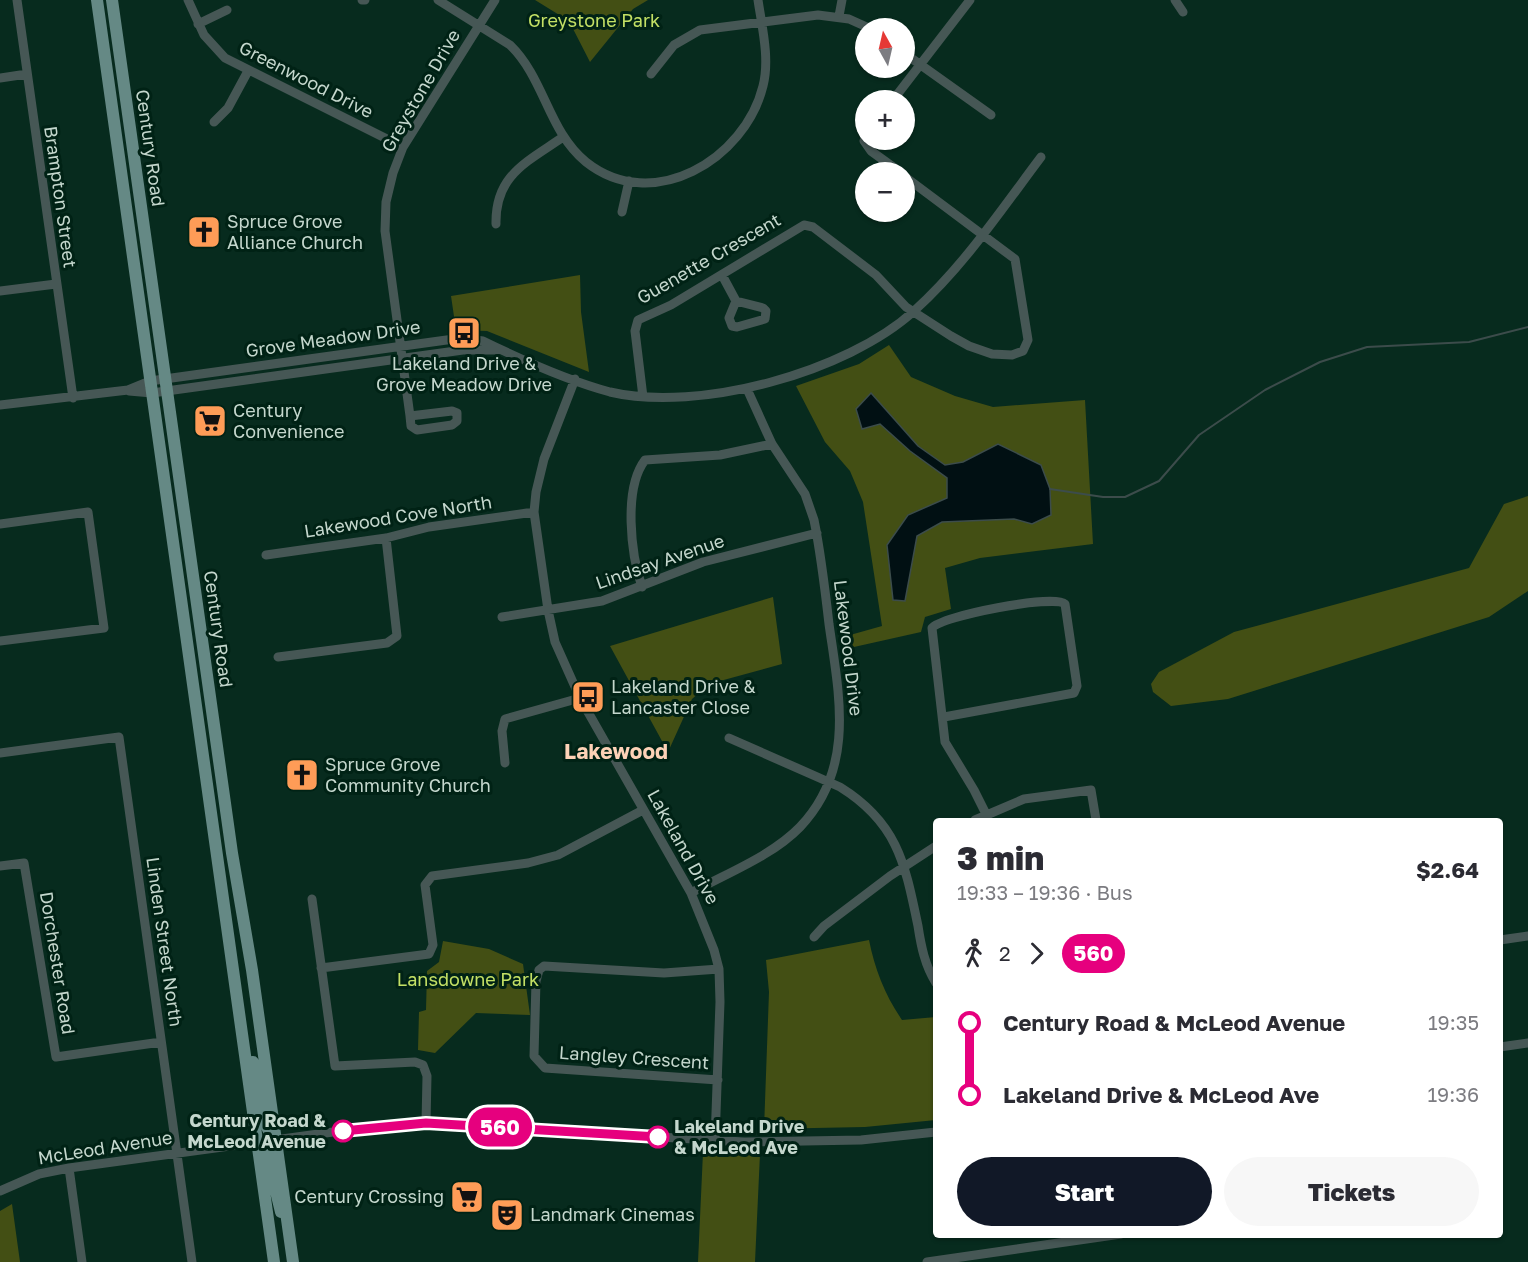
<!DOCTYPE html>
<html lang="en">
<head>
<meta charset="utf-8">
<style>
	body { margin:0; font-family:"Golos Text",sans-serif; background:#f7f7f7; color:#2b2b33; height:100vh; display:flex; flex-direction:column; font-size:22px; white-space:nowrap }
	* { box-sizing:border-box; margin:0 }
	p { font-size:20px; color:#7c7c81 }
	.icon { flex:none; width:33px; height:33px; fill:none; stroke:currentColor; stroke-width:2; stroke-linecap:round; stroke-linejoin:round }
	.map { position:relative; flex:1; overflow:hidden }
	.drawer { position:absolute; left:933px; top:818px; width:570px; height:420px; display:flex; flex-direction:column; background:#fff; border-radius:6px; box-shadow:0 2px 4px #0004 }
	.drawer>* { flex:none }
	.badge { padding:0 12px; border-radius:20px; font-size:21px; line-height:39px }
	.needle { width:39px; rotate:352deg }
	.controls { position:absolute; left:855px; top:18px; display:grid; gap:12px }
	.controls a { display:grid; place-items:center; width:60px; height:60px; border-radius:50%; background:#fff; box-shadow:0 2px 4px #0004; font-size:30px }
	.map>.badge { position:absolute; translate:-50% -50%; box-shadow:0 0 0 3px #fff }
	.legs { display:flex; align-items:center; gap:9px; height:66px; padding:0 24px; font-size:20px }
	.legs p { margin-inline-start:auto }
	.head { display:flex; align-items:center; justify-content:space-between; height:102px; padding:0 24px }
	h1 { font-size:33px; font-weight:800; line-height:45px }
	.cta { display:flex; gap:12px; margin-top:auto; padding:12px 24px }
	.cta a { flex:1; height:69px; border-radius:36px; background:#111827; color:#fff; font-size:24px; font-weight:800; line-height:69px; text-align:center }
	.cta a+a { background:#f7f7f7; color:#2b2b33 }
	ul { padding:0 24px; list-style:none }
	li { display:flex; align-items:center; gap:21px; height:72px; font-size:22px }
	li i { display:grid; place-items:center; width:9px; height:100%; margin:0 8px; background:currentColor }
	li i::after { content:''; width:15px; height:15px; margin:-8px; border:4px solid; border-radius:50%; background:#fff }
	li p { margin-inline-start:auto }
	li:first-child i { background:linear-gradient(#0000 50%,currentColor 0) }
	li:last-child i { background:linear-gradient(currentColor 50%,#0000 0) }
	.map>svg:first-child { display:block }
	.green { fill:#434f14 }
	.water { fill:#011013; stroke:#3c4c4b; stroke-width:1.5 }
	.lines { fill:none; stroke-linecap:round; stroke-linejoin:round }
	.stream { stroke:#3c4c4b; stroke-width:2 }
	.minor { stroke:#465755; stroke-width:9 }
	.major { stroke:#658985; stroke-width:12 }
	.line-1-casing { stroke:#fff; stroke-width:14 }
	.line-1 { stroke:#e6007e; stroke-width:9 }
	.stop-1-dot { fill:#fff; stroke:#e6007e; stroke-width:3 }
	.labels { text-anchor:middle; stroke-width:6; stroke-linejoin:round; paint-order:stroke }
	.park-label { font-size:18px; fill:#c3e065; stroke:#002215 }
	.street-label { font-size:18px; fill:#c4d7cd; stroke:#002215 }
	.poi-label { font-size:18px; fill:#c4d7cd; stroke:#002215; text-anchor:start }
	.stop-label { font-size:18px; font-weight:bold; fill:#c4d7cd; stroke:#002215; text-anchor:end }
	.quarter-label { font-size:21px; font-weight:bold; fill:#fdd2b7; stroke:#002215 }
</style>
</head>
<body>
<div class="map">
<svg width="1528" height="1262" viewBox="0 0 1528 1262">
	<rect width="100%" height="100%" fill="#072b1e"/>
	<!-- green -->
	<path class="green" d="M535 0H648L633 9 590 62 569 21Z
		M580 275 581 312 589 372 487 331 456 330 451 296Z
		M889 345 911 377 955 396 993 407 1085 400 1093 544 980 558 945 568 951 609 925 617 921 632 845 649 843 637 882 626 863 502 850 471 825 442 796 386 859 364Z
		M1528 496V591L1489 617 1228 699 1171 706 1153 692 1151 684 1159 672 1234 632 1469 568 1504 504Z
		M773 597 782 664 709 684 692 699 668 752 610 646Z
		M869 940C875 970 885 995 902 1020L936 1017V1120L865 1127 764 1129 769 992 766 960Z
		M443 941 489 949 523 964 530 1015 476 1013 435 1053 418 1050 419 1012 426 1010 427 971 439 962Z
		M703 1152 760 1154 755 1262H698Z
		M12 1204 20 1262H0V1211Z"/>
	<!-- water -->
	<path class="water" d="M871 393 918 446 945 465 963 462 998 444 1041 465 1050 489 1051 515 1032 524 1014 519 942 522 917 536 905 601 893 600 887 545 908 515 947 498V478L910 451 880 424 862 429 856 409Z"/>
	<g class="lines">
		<!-- stream -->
		<path class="stream" d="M1050 489 1103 497H1125L1159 481 1199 435 1265 390 1320 362 1367 347 1469 342 1528 327"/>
		<!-- minor -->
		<path class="minor" d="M17 0 73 398
			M188 0 204 35 225 58 403 147
			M362 0H365
			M438 0 510 45C545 79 548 131 586 162 653 215 745 159 763 86 770 59 762 27 758 0
			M1175 0 1183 12
			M839 16 842 0
			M198 24 227 10
			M904 53 991 115
			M651 74 674 45 700 30 818 15 849 19 869 28
			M0 78 27 74
			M893 100 970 0
			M214 122 228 108 248 71
			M866 137 864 141 871 151 900 172
			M622 212 629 181
			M496 224C495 175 527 162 563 137
			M722 275 736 301 763 308 766 311 765 319 737 327 732 326 729 318 736 301
			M0 291 56 284
			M575 379 544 459 536 492 534 512 548 610 555 642 580 698 691 893 714 950 719 969 720 1002 715 1141
			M129 391 152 393 463 350H496
			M643 397 635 331 638 320 671 305 804 225 813 227 876 275 906 307 951 336 969 346 992 354 1012 355 1023 351 1028 340 1015 259 904 176
			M0 405 128 390 150 381 461 338 483 341C522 360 569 381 610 392 699 413 847 372 914 311 964 266 1001 210 1041 157
			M410 416 452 411 457 413V421L452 425 417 430 411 426 410 416 385 231 386 202 393 173 403 147 495 0
			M0 524 88 512 104 628 0 641
			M266 555 386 538 429 527 534 512
			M642 587C631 555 623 489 645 460L720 455 772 444
			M502 617 602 601 703 562 817 533
			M278 657 387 643 397 636 386 538
			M944 717 1074 693 1077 686 1065 604C1054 594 941 616 932 628L945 742 974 790 989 820
			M729 738 840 787C898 823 905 864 918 926 921 946 925 966 936 983
			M0 753 119 737 192 1262
			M505 763 502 731 505 719 580 698
			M975 820 1024 799 1091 790 1096 820
			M0 866 24 863 56 1057 161 1042
			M691 893C727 873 772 856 800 827 856 768 839 695 829 624 825 589 821 554 814 520L805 494 772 444 747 389
			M312 899 335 1066 415 1062 423 1065 427 1076 426 1123
			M814 937 824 926 890 876 936 846
			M1500 940 1528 936
			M321 968 429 954 433 945 425 885 432 876 528 863 558 855 643 810
			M1500 1047 1528 1043
			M718 1080 545 1068 534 1056 536 981 539 970 544 966 664 973 719 969
			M69 1168 82 1262
			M0 1191 39 1174 69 1168 355 1129 426 1123 744 1142 861 1140 936 1132
			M927 1262 1121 1234"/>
		<!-- major -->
		<path class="major" d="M97 0 274 1262
			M112 0 232 853 252 970 293 1262
			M253 1062 265 1123 272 1137
			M257 1142 266 1150 281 1212"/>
	</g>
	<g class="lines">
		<defs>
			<path id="line-1" d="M343 1131 426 1123 658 1137"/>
		</defs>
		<!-- line-1 casing -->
		<use href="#line-1" class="line-1-casing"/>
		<!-- line-1 -->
		<use href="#line-1" class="line-1"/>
	</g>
	<!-- icons -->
	<defs>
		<symbol id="church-square" viewBox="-11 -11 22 22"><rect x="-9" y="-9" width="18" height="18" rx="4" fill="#fe9c57" stroke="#002215"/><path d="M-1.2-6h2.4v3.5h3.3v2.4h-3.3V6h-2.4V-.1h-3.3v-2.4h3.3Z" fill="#111"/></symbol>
		<symbol id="bus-square" viewBox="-11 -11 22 22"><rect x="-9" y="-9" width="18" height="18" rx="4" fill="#fe9c57" stroke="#002215"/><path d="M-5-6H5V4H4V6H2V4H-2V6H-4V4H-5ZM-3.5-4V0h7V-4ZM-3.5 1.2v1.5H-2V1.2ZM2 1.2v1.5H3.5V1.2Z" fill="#111"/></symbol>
		<symbol id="supermarket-square" viewBox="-11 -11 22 22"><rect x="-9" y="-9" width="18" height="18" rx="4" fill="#fe9c57" stroke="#002215"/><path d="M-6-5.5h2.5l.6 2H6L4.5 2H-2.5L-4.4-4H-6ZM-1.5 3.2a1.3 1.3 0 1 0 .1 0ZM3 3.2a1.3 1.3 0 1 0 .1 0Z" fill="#111"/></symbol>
		<symbol id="theatre-square" viewBox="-11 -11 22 22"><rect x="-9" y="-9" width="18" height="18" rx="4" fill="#fe9c57" stroke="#002215"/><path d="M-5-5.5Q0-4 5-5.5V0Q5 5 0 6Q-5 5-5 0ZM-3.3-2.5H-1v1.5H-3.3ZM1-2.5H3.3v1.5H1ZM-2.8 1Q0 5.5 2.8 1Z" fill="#111"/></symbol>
	</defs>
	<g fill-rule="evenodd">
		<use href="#church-square" x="185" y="213" width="38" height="38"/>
		<use href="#bus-square" x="445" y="314" width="38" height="38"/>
		<use href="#supermarket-square" x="191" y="402" width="38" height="38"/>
		<use href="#bus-square" x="569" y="678" width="38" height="38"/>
		<use href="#church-square" x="283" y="756" width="38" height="38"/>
		<use href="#supermarket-square" x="448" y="1178" width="38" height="38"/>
		<use href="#theatre-square" x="488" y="1196" width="38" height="38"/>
	</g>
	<!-- markers -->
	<g class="stop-1-dot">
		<circle cx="343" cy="1131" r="10"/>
		<circle cx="658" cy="1137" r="10"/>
	</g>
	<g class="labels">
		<!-- park labels -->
		<g class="park-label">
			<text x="594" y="27">Greystone Park</text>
			<text x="468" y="986">Lansdowne Park</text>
		</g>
		<!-- street labels -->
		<g class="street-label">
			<text transform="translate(306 80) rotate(27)" y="6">Greenwood Drive</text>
			<text transform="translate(421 91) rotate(-60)" y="6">Greystone Drive</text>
			<text transform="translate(150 148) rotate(82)" y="6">Century Road</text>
			<text transform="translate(60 197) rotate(82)" y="6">Brampton Street</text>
			<text transform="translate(709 259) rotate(-30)" y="6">Guenette Crescent</text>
			<text transform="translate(333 339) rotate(-8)" y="6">Grove Meadow Drive</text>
			<text transform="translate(398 517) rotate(-9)" y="6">Lakewood Cove North</text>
			<text transform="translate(660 562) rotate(-19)" y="6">Lindsay Avenue</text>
			<text transform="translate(218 629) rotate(82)" y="6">Century Road</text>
			<text transform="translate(848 648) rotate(83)" y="6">Lakewood Drive</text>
			<text transform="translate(683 847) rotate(61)" y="6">Lakeland Drive</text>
			<text transform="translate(164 942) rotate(82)" y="6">Linden Street North</text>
			<text transform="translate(57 963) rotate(81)" y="6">Dorchester Road</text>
			<text transform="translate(634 1058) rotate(4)" y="6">Langley Crescent</text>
			<text transform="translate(105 1148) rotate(-9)" y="6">McLeod Avenue</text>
		</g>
		<!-- poi labels -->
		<g class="poi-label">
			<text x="227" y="228">Spruce Grove<tspan x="227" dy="21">Alliance Church</tspan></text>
			<text x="464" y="370" text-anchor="middle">Lakeland Drive &amp;<tspan x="464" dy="21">Grove Meadow Drive</tspan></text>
			<text x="233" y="417">Century<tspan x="233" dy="21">Convenience</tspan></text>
			<text x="611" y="693">Lakeland Drive &amp;<tspan x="611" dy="21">Lancaster Close</tspan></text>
			<text x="325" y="771">Spruce Grove<tspan x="325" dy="21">Community Church</tspan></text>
			<text x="444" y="1203" text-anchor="end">Century Crossing</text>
			<text x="530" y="1221">Landmark Cinemas</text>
		</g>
		<!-- stop labels -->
		<g class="stop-label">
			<text x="326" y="1127">Century Road &amp;<tspan x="326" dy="21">McLeod Avenue</tspan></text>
			<text x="674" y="1133" text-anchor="start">Lakeland Drive<tspan x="674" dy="21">&amp; McLeod Ave</tspan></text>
		</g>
		<!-- quarter labels -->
		<g class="quarter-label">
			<text x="616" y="759">Lakewood</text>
		</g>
	</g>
</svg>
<div class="controls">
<a><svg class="needle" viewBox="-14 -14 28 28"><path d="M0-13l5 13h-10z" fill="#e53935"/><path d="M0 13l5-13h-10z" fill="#7c7c81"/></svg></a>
<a>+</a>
<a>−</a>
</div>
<b class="badge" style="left:500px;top:1127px;background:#e6007e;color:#fff">560</b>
<section class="drawer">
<div class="head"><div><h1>3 min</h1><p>19:33 – 19:36 · Bus</p></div><b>$2.64</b></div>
<div class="legs"><svg class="icon" aria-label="walk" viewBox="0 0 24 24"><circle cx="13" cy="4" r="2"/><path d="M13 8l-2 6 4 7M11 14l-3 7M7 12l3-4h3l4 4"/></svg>2<svg class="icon" aria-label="forward" viewBox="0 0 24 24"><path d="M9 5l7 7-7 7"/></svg><b class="badge" style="background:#e6007e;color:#fff">560</b></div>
<ul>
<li><i style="color:#e6007e"></i><b>Century Road &amp; McLeod Avenue</b><p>19:35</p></li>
<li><i style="color:#e6007e"></i><b>Lakeland Drive &amp; McLeod Ave</b><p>19:36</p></li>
</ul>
<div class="cta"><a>Start</a><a>Tickets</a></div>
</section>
</div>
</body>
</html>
